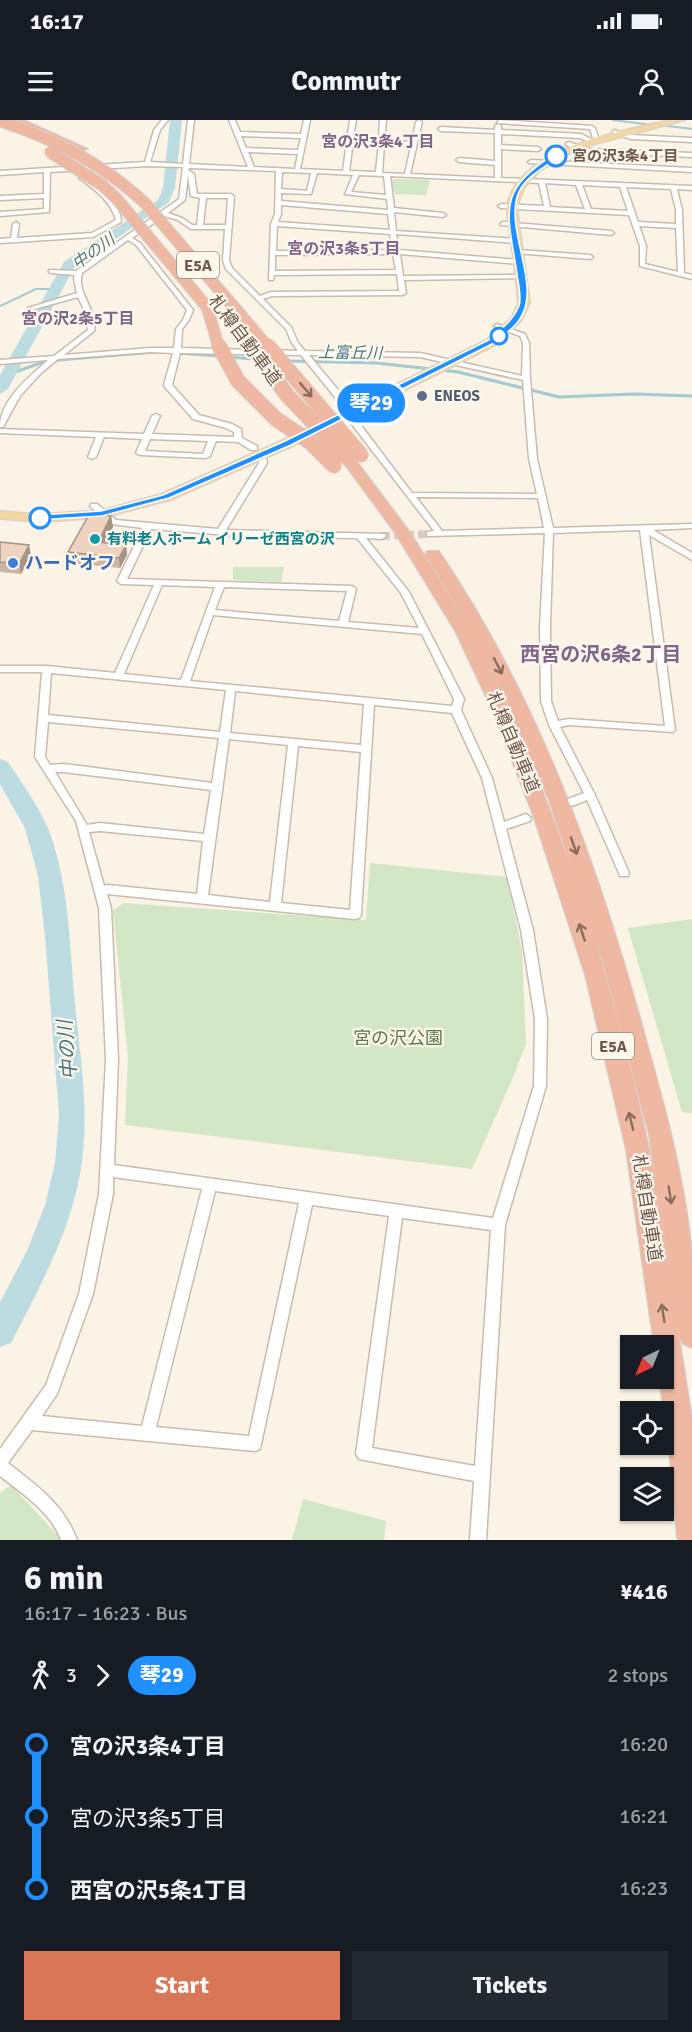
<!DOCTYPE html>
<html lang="en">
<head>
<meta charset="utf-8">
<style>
	body { margin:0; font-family:Signika,"Noto Sans JP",sans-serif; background:#242831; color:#f1f3f6; height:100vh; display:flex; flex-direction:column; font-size:22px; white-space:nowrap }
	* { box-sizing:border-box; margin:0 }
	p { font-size:20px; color:#9ea1a6 }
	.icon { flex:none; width:33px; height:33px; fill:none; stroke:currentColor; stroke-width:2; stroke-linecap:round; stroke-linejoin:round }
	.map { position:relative; height:1420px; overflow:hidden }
	.panel { display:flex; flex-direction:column; background:#171b24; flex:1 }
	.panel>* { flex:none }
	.badge { padding:0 12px; border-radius:20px; font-size:21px; line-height:39px }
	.needle { width:39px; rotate:223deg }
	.buttons { position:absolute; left:620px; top:1215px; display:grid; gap:12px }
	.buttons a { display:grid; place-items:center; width:54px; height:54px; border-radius:0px; background:#171b24; box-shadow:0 2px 4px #0004; font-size:30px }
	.map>.badge { position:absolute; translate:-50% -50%; box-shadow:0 0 0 3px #fff }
	.legs { display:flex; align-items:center; gap:9px; height:66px; padding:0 24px; font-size:20px }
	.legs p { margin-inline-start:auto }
	.summary { display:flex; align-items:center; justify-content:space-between; height:102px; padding:0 24px }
	h1 { font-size:33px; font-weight:800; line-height:45px }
	.action { display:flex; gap:12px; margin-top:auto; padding:12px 24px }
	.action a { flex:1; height:69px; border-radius:0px; background:#d87657; color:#fff; font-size:24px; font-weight:800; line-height:69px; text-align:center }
	.action a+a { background:#242831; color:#f1f3f6 }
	ul { padding:0 24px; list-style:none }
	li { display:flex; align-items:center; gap:21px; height:72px; font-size:22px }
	li i { display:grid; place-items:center; width:9px; height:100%; margin:0 8px; background:currentColor }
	li i::after { content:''; width:15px; height:15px; margin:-8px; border:4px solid; border-radius:50%; background:#171b24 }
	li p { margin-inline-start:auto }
	li:first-child i { background:linear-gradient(#0000 50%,currentColor 0) }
	li:last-child i { background:linear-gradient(currentColor 50%,#0000 0) }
	.status { display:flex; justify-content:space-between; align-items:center; height:42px; padding:0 30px; background:#171b24; direction:ltr }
	.status svg { height:16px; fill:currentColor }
	header { display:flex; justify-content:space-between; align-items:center; height:78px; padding:0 24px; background:#171b24; font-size:27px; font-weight:800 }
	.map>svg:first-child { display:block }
	.green { fill:#d3e6c6 }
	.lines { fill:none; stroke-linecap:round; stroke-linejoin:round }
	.stream-far1 { stroke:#a4cad2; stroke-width:2 }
	.stream { stroke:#a4cad2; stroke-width:3 }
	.river { fill:#bcdce2; fill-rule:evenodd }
	.street-tunnel { stroke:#d8cdc0; stroke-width:8; stroke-dasharray:8 4; stroke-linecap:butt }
	.street-casing { stroke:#cbbbad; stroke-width:3 }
	.primary-casing { stroke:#d7d1cd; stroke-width:2 }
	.highway-casing { stroke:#d7d1cd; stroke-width:2 }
	.street { fill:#fff; fill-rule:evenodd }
	.primary { fill:#f2d7a5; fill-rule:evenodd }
	.highway { fill:#eeb8a3; fill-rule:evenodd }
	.highway-bridge-far1-casing { stroke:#d7d1cd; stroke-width:13; stroke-linecap:butt }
	.highway-bridge-casing { stroke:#d7d1cd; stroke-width:16; stroke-linecap:butt }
	.highway-bridge-far1 { stroke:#eeb8a3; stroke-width:11 }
	.highway-bridge { stroke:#eeb8a3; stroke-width:15 }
	.wall { fill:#ccb5a5 }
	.shaded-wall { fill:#a69486 }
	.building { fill:#edd3c0; stroke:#a69486; stroke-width:1.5 }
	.oneway { stroke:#8a6d5e }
	.line-1 { fill:#1e90ff; stroke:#fff; stroke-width:1.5 }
	.stop-1-dot { fill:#fff; stroke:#1e90ff; stroke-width:3 }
	.service-dot { fill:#5c6f8a; stroke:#fdf7ec; stroke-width:2 }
	.culture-dot { fill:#0f9aa8; stroke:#fdf7ec; stroke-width:2 }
	.shop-dot { fill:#3f7fe0; stroke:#fdf7ec; stroke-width:2 }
	.labels { text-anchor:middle; stroke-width:4.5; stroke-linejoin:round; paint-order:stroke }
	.far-stop-label { font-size:15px; font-weight:bold; fill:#715a4d; stroke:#fdf7ec; text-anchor:start }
	.far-service-label { font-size:15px; font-weight:bold; fill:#4e5e75; stroke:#fdf7ec; text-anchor:start }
	.far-culture-label { font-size:15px; font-weight:bold; fill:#0d838f; stroke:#fdf7ec; text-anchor:start }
	.far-neighbourhood-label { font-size:16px; font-weight:bold; fill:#80668c; stroke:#fdf7ec }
	.far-water-label { font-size:16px; font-style:italic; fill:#497882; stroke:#fdf7ec }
	.shield { fill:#fdf7ec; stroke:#9b897d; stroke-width:1.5 }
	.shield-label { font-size:16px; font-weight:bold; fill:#715a4d }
	.street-label { font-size:18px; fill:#715a4d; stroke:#fdf7ec }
	.shop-label { font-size:18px; font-weight:bold; fill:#366cbe; stroke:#fdf7ec; text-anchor:start }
	.park-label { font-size:18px; fill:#577a4a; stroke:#fdf7ec }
	.neighbourhood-label { font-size:20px; font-weight:bold; fill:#80668c; stroke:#fdf7ec }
	.water-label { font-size:20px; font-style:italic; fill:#497882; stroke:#fdf7ec }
</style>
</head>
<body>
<div class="status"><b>16:17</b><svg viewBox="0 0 49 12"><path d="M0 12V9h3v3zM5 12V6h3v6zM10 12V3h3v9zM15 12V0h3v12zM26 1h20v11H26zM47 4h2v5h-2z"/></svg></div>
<header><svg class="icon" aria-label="menu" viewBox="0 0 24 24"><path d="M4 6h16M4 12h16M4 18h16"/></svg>Commutr<svg class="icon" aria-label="person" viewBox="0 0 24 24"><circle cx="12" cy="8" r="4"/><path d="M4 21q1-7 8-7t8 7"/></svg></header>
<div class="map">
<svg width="692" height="1420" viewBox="0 0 692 1420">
	<rect width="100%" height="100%" fill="#faf3e6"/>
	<!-- green -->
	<path class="green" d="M391 60 395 59 430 60 426 75 395 74Z
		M233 447H284L281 462 233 460Z
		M370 743 507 757 522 831 526 924 512 960 472 1049 125 1005 128 936 113 791 123 783 366 800Z
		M692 799V993L682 992 628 808Z
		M11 1365 62 1420H0V1373Z
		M303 1379 386 1401 384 1420H292Z"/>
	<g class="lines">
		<!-- stream-far1 -->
		<path class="stream-far1" d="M613 0 653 5
			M660 5 692 9
			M0 186 36 169H54"/>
		<!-- stream -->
		<path class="stream" d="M163 232 218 236
			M229 237 254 239
			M289 241 376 243 431 249
			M441 250 458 252 559 277 634 274 692 276
			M7 255 46 241 156 232"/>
		<!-- river -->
		<path class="river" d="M170 0H182L175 68 169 82 74 148 8 269 0 274V255L64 142 158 80 163 68Z
			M0 639 8 642C23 665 41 689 51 716 68 766 70 822 74 874 80 938 92 1000 78 1064 66 1120 37 1172 11 1223L0 1227V1182L27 1131 45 1085 55 1043 59 995 45 816 38 756 25 708 0 664Z"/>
		<!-- street-tunnel -->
		<path class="street-tunnel" d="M382 416 430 414"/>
		<defs>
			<path id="street" d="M162 0H168L160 10 150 42 183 44 188 0H194L189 44 248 47 229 0H235L240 12 301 14 304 0H310L300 49 343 51 350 0H356L353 17 379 18 380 0H386L384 21 412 22 416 2 419 0 422 2 410 54 495 58V45L459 42 456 40 459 38 495 41V13L441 11 438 9 441 7 495 10V6L498 4 501 6V10L581 14 597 22 592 23 580 18 501 14V25L538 27 541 29 538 31 501 29V58L692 66V70L677 69 682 90 684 153 692 155V159L640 146V126L629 95 501 88 498 86 501 84 544 86 539 63 390 56 394 88 443 93 446 95 443 97 394 92 396 111 516 119 519 121 516 123 396 114 399 130 519 140 522 142 519 144 400 134 403 156 522 155 524 156V158L404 160 406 173 403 175 272 176 263 179 291 207 298 223 305 231 420 233 522 256 523 223 520 216 494 206 497 204 525 214 529 223 530 259 537 339 553 408 692 404V408L653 410 692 433V440L649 415 675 610 673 612 569 605 560 607 595 675 629 753 628 756H620L619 753 587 680 572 686 567 682 568 679 584 673 549 605 541 581 540 507 545 413 427 416V412L434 411 344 294 351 292 412 373 537 374 529 339 523 260 420 237 309 235 348 282V286H342L301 235 180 233 172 265 199 295 232 304 241 309 242 318 257 326V330H251L238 322 216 321 210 336 206 338 140 335 136 333 142 319 104 317 96 337 92 339 88 337 96 317 0 313V309L144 314 152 296 156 294 160 296 152 314 234 317V312L226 308 193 299 165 267 164 265 173 233 150 232 58 239 41 253 20 276 3 307H0C0 280 29 257 48 240L0 244V240L54 236 88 210 87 196 78 177 31 190 28 188 77 173 74 159 75 155 51 153 49 152V150L76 151 179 79 183 47 147 46 50 52 49 92 0 96V92L44 89V78L0 80V76L44 74V52L0 55V51L145 42 154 10ZM241 16 301 18 298 30 246 28ZM353 21 379 22 376 52 349 51ZM384 24 411 26 405 54 382 53ZM248 32 298 34 295 49 254 47ZM189 48 276 51 275 94 271 104 269 160H273L274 155 397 154 399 171 271 172 260 176 232 148 229 140 234 76 231 74H197L194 54 188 50ZM282 52 311 53 307 71 281 69ZM317 53 353 55 345 74 387 79 388 90 281 81V73L311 74ZM188 55 191 76 200 78 197 105H192L182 98 168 93 185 80ZM359 55 384 56 386 75 351 72ZM545 63 576 65 585 89 550 87ZM582 65 620 67 628 91 591 89ZM626 67 671 69 676 90V104L638 102ZM206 78H228L226 105H203ZM281 85 388 94 390 110 278 102 281 94ZM164 96 178 100 191 109H225L223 140 226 149 286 209 292 223 298 231 181 228 182 209 189 200 193 190 140 123 132 118ZM277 106 390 114 393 130 276 131ZM639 106 676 108 678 152 645 144 646 126ZM128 120 136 125 187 190 183 200 176 209 174 228H150L64 235 94 211C98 189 76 174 82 153ZM393 134 396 150 275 151V135ZM150 319 208 321 203 334 145 331ZM416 377 538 378 544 408 442 411ZM640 410 665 606 569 599 558 601 551 581 550 507 553 413Z
				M499 0 592 6 595 8 598 17 593 18 590 9 497 3Z
				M614 10 631 15 692 18V22L631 19 612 13Z
				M568 22 590 29 692 33V37L590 33 566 25V23Z
				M531 40 692 48V52L529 43 528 42Z
				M81 55C97 63 121 83 121 102L93 117 0 123V119L11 118 13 104 16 102 19 104 17 118 92 113 116 100C111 81 94 69 79 58V56Z
				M503 102 611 111 614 113 611 115 501 105 500 104Z
				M518 130 590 135 593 137 590 139 516 133V131Z
				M259 333H265L267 343 226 410 385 414 386 416 382 419 366 418 409 472 464 579 461 590 492 658 504 702 526 694 531 698 530 701 506 709 533 810 547 899 546 966 505 1105 486 1420H470L474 1361 359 1339 356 1334 389 1096 312 1085 260 1329 255 1331 32 1310 8 1343C38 1367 63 1383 77 1420H61C51 1392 23 1374 0 1356V1329L46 1265 79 1174 99 1074 106 939 99 788 76 701 35 637 42 552H0V546H47L115 553 154 465 121 464 117 461 143 408 111 404 90 386 91 384H97L116 400 218 409 259 343ZM151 409 253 417 357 418 401 473 419 508 348 502 356 469 352 466 127 459ZM162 465 215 467 181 560 124 554ZM224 467 347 471 339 501 215 490ZM213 495 422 514 454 579 452 586 190 561ZM51 553 226 570 220 612 48 595ZM235 571 364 584 361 625 230 613ZM374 585 452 593 482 658 521 810 535 899 534 966 493 1098 114 1045 118 939 111 788 107 774 355 799 359 798 361 795ZM48 602 219 618 212 663 64 644 50 645 45 637ZM229 619 288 625 270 782 208 775ZM298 626 361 632 350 790 281 783ZM55 652H64L211 670 204 714 100 703 87 705ZM100 711 203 721 197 774 108 765 104 766 89 712ZM113 1057 202 1069 142 1306 42 1296 57 1274 93 1174 113 1074ZM215 1071 299 1083 249 1316 156 1307ZM402 1098 491 1110 475 1346 372 1328Z"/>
			<path id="primary" d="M669 0H686L585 27 560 38 540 51 525 67 517 87 530 183 521 201 496 225 293 326 171 380 102 398 40 402 0 399V391L40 394 102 390 161 374 283 320 488 219 512 197 518 183C516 160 513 137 510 114 509 106 506 95 507 87 515 28 622 11 669 0Z"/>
			<path id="highway" d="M11 0H24L88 29 79 31Z
				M347 334 352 335 410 412 470 509 425 434 427 431H439C537 575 598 744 644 912 664 984 685 1057 692 1133 692 1164 692 1197 692 1228L683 1224 679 1216 692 1298V1420H678L677 1418 669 1329 659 1258H663V1226H654L626 1030 585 855 534 698 493 592 455 511 395 413 340 338ZM484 538 509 587 549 680 606 853 649 1015 677 1199C668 1143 662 1084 649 1028 613 860 560 693 484 538Z"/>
		</defs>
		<!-- street casing -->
		<use href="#street" class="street-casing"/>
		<!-- primary casing -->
		<use href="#primary" class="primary-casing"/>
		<!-- highway casing -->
		<use href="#highway" class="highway-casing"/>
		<!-- street -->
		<use href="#street" class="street"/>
		<!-- primary -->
		<use href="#primary" class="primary"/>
		<!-- highway -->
		<use href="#highway" class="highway"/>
		<defs>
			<path id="highway-bridge-far1" d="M0 1C55 19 101 43 144 82L269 228
				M50 32 102 65 116 78 207 187 219 228
				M233 203 252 228"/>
			<path id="highway-bridge" d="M219 226 238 261 276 299 310 322 334 346
				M251 226 287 275 347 338
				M268 226 361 335"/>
		</defs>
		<!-- highway-bridge-far1 casing -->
		<use href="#highway-bridge-far1" class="highway-bridge-far1-casing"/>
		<!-- highway-bridge casing -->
		<use href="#highway-bridge" class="highway-bridge-casing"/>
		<!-- highway-bridge-far1 -->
		<use href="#highway-bridge-far1" class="highway-bridge-far1"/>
		<!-- highway-bridge -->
		<use href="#highway-bridge" class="highway-bridge"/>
	</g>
	<!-- wall -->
	<path class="wall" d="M111 396 113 407 104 423 126 425 127 435 120 448 70 443 68 432Z
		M0 422 31 435 21 454 0 452Z"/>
	<!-- shaded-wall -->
	<path class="shaded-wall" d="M111 396 113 407 99 432 98 422Z
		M29 425 31 435 21 454 19 444Z
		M126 425 127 435 120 448 119 438Z"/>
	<!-- building -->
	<path class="building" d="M90 393 111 396 98 422 126 425 119 438 68 432Z
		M0 422 29 425 19 444 0 442Z"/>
	<!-- one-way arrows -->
	<defs><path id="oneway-shaft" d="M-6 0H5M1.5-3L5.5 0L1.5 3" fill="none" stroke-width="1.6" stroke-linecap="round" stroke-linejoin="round" transform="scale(1.5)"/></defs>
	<g class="oneway">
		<use href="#oneway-shaft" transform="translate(306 270) rotate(50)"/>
		<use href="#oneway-shaft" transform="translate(498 546) rotate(63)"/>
		<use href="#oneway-shaft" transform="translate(574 726) rotate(71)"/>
		<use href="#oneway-shaft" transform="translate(582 812) rotate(-108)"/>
		<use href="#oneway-shaft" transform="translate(631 1001) rotate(-104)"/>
		<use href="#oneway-shaft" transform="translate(670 1075) rotate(81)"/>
		<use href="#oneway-shaft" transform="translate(663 1193) rotate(-99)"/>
	</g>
	<!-- line-1 -->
	<path class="line-1" d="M553 35 559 36C545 48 525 56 518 74 505 111 541 164 521 197 516 207 503 216 494 223L291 325 169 378 102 396 36 400V396L40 395 101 391 163 375 285 321 489 220C501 209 513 201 519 186 522 177 518 163 517 154 508 93 495 72 553 35Z"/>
	<!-- markers -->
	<g class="stop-1-dot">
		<circle cx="556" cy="36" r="10"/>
		<circle cx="499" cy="216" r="8"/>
		<circle cx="40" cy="398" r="10"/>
	</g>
	<circle class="service-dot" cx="422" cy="276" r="6"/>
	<circle class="culture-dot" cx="95" cy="419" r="6"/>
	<circle class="shop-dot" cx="13" cy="443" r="6"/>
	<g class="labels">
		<!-- far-stop labels -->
		<g class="far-stop-label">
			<text x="572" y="41">宮の沢3条4丁目</text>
		</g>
		<!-- far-service labels -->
		<g class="far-service-label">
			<text x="434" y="281">ENEOS</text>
		</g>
		<!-- far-culture labels -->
		<g class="far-culture-label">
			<text x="107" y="424">有料老人ホーム イリーゼ西宮の沢</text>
		</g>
		<!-- far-neighbourhood labels -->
		<g class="far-neighbourhood-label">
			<text x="378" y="27">宮の沢3条4丁目</text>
			<text x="344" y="134">宮の沢3条5丁目</text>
			<text x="78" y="204">宮の沢2条5丁目</text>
		</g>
		<!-- far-water labels -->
		<g class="far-water-label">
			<text transform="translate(93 131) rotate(-36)" y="6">中の川</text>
			<text transform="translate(350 232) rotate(1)" y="6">上富丘川</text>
		</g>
		<!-- shield labels -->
		<g class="shield">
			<rect x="177" y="132" width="42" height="26" rx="4.5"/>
			<rect x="592" y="913" width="42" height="26" rx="4.5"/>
		</g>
		<g class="shield-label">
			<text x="198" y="151">E5A</text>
			<text x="613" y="932">E5A</text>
		</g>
		<!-- street labels -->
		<g class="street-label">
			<text transform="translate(245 220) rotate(53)" y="6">札樽自動車道</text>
			<text transform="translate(513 622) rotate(67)" y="6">札樽自動車道</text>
			<text transform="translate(647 1088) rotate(81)" y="6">札樽自動車道</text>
		</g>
		<!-- shop labels -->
		<g class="shop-label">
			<text x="25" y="449">ハードオフ</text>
		</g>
		<!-- park labels -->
		<g class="park-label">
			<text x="398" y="924">宮の沢公園</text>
		</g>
		<!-- neighbourhood labels -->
		<g class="neighbourhood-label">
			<text x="601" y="541">西宮の沢6条2丁目</text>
		</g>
		<!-- water labels -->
		<g class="water-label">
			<text transform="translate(67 930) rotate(-95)" y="7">中の川</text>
		</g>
	</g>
</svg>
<div class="buttons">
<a><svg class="needle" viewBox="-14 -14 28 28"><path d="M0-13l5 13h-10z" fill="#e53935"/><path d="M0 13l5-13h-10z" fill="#9ea1a6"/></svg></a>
<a><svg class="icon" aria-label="locate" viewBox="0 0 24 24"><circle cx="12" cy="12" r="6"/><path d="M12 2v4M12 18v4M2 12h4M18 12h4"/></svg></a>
<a><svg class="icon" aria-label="layers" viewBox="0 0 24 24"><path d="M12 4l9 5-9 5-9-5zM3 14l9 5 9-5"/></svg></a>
</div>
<b class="badge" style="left:371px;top:283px;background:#1e90ff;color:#fff">琴29</b>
</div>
<section class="panel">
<div class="summary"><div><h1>6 min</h1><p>16:17 – 16:23 · Bus</p></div><b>¥416</b></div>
<div class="legs"><svg class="icon" aria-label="walk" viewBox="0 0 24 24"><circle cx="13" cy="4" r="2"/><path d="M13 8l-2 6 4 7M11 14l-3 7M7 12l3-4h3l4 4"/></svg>3<svg class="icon" aria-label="forward" viewBox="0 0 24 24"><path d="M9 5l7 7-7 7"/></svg><b class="badge" style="background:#1e90ff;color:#fff">琴29</b><p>2 stops</p></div>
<ul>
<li><i style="color:#1e90ff"></i><b>宮の沢3条4丁目</b><p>16:20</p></li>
<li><i style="color:#1e90ff"></i><span>宮の沢3条5丁目</span><p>16:21</p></li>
<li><i style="color:#1e90ff"></i><b>西宮の沢5条1丁目</b><p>16:23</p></li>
</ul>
<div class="action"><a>Start</a><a>Tickets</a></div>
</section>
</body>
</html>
